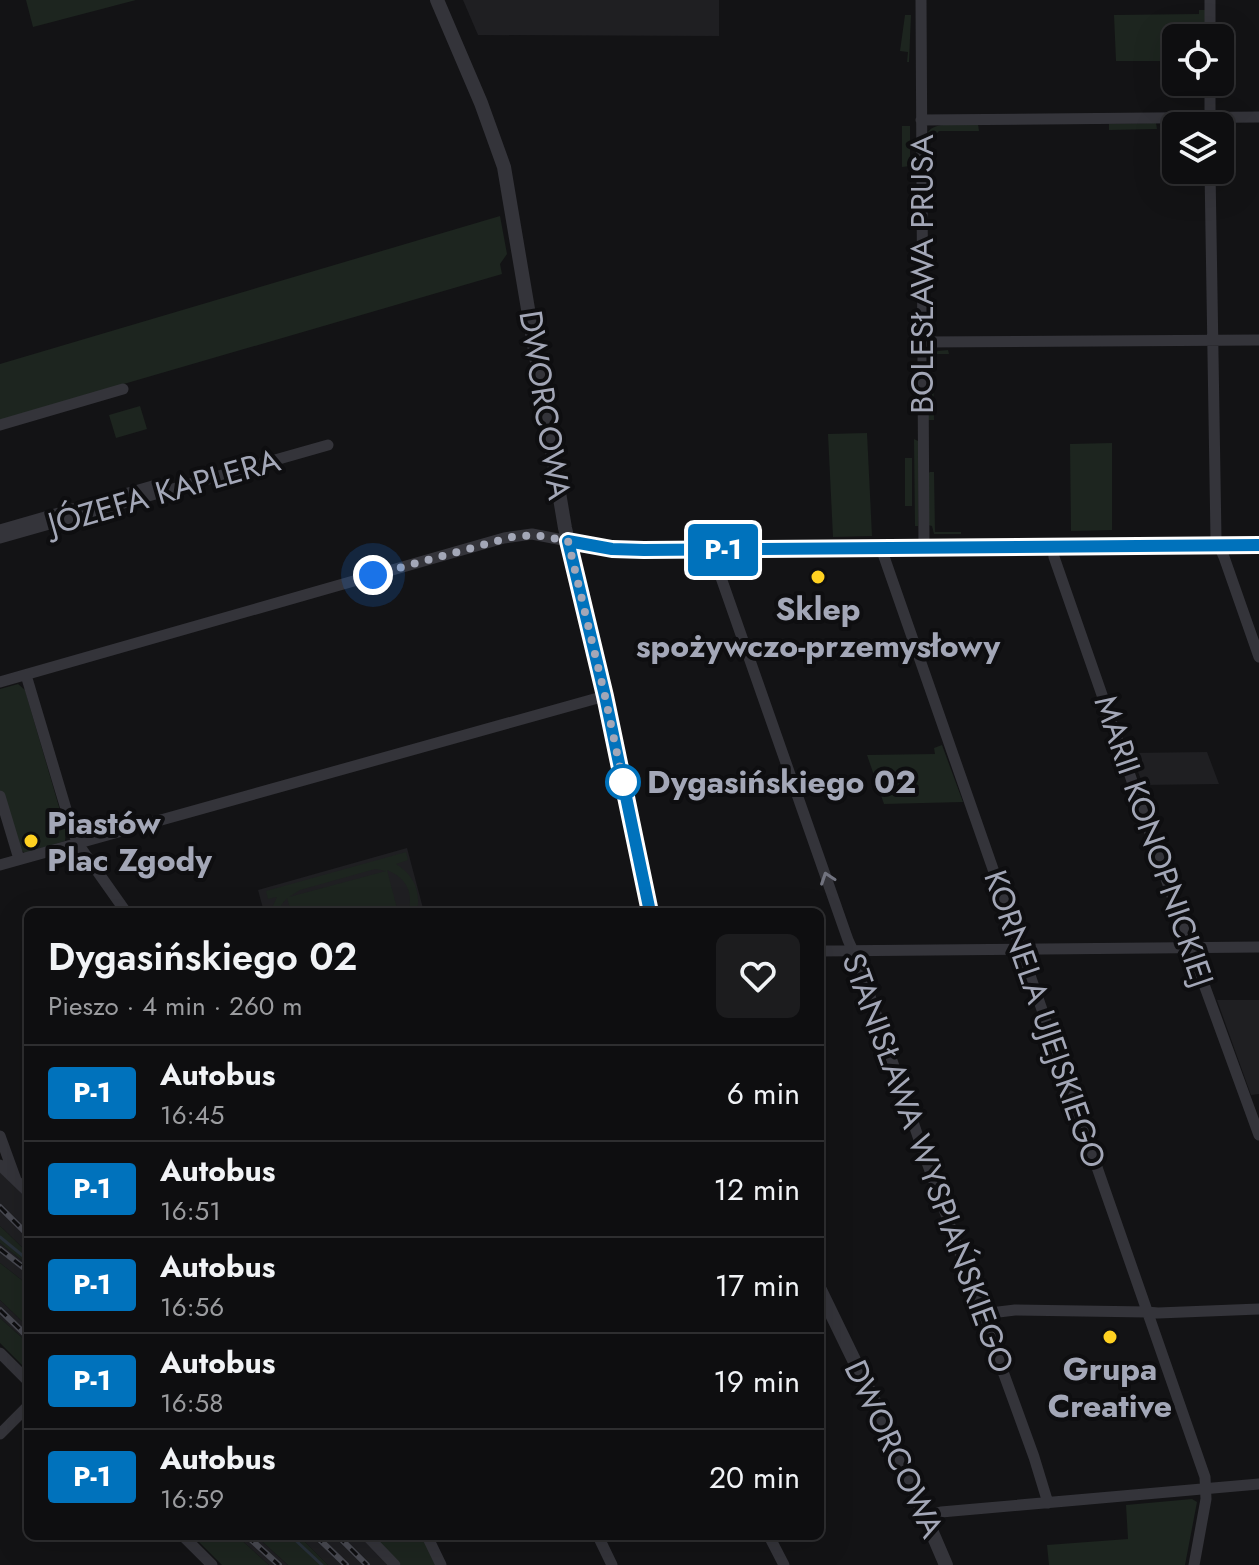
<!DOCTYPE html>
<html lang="pl">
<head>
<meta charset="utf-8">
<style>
	body { margin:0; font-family:Jost,sans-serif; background:#1c1c1e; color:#f1f3f6; height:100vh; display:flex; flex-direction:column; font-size:30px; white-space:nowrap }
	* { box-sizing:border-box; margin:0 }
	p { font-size:26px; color:#9b9c9f }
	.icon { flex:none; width:44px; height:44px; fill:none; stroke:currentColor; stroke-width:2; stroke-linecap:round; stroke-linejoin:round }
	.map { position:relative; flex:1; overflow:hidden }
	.details { position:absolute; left:24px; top:908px; width:800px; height:632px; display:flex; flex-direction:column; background:#0e0e10; border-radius:12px; box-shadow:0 8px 32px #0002,0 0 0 2px #2e2e30 }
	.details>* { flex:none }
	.badge { padding:0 16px; border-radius:6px; font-size:28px; line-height:52px }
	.controls { position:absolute; left:1162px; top:24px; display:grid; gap:16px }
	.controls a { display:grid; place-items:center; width:72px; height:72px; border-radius:12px; background:#0e0e10; box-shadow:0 8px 32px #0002,0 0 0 2px #2e2e30; font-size:40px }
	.you { position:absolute; width:40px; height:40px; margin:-20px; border:6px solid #fff; border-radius:50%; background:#1a73e8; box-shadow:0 0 0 12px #1a73e833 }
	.map>.badge { position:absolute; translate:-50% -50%; box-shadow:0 0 0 4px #fff }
	.round { display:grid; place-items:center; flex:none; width:84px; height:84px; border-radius:12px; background:#1c1c1e }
	.headline { display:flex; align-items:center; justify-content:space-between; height:136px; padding:0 24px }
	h1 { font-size:38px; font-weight:600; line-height:60px }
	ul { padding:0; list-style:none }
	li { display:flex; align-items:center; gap:24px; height:96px; padding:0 24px; border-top:2px solid #2e2e30 }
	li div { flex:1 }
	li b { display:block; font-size:30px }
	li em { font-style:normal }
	li .badge { min-width:88px; font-weight:700; text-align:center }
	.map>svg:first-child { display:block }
	.built { fill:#1f1f22 }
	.green { fill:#1d251f; fill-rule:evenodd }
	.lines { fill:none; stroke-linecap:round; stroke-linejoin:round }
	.stream { stroke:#28303a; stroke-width:3 }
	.minor { stroke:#34343a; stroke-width:11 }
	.tertiary { stroke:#34343a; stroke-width:14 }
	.rail-casing { stroke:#484951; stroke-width:6 }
	.rail { stroke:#0e0e10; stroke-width:3; stroke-dasharray:9; stroke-linecap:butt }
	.oneway { stroke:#71737f }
	.line-casing { stroke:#fff; stroke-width:18 }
	.line { stroke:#0072bc; stroke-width:12 }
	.walk { stroke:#a3a7b7; stroke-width:8; stroke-dasharray:0 14.4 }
	.poi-dot { fill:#ffd121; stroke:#0e0e10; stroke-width:3 }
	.stop-dot { fill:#fff; stroke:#0072bc; stroke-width:4 }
	.labels { text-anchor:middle; stroke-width:8; stroke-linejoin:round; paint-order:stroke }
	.street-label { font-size:32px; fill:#a3a7b7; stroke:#0e0e10 }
	.poi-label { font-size:32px; font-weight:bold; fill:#a3a7b7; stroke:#0e0e10 }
	.stop-label { font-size:32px; font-weight:bold; fill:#a3a7b7; stroke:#0e0e10; text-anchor:start }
</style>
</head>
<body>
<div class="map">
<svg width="1259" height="1565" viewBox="0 0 1259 1565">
	<rect width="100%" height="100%" fill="#131315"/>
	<!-- built -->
	<path class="built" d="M463 0H719V36L478 35Z
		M1207 752 1219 784 1143 785 1131 753Z
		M407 848 424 912H264L258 890Z
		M762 909V912H659V910Z
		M1217 1000H1259V1094L1251 1095Z
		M0 1172 28 1199V1253L0 1226Z
		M0 1243 28 1265V1285L0 1263Z
		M0 1300 28 1327V1343L0 1318Z
		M237 1536H256L288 1565H269Z
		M299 1536H363L392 1565H328Z"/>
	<!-- green -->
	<path class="green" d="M26 0H136L33 27Z
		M1199 10H1205V38H1176V61H1116L1114 15 1199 14Z
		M905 15H911L909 62H907L908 52 900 51Z
		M1156 123 1157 129 1109 130V124Z
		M978 124 979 131H939L930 141 931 168H927C927 158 923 143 927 134 932 120 965 125 978 124Z
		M902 126H910V166L902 167Z
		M500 216 507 254 500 264 502 274 0 420V364Z
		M948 350 949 354H936L933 358 934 420H927V358L929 354 931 355 938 351Z
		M140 406 147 429 116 438 109 415Z
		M867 433 872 536 833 537 828 434Z
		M914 439 918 441V526H915Z
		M1112 443V530L1071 531 1070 444Z
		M905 458H912V506H905Z
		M930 472H934L935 532H961V534H934L932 526 928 525 927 474Z
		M18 684 25 690 66 831 65 841 25 853 18 848 0 790V689Z
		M942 745 963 802 884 804 867 755 935 754 934 748Z
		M406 852 408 860 396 864C414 875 421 891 417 912H408C414 892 406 878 387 870L398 912H291L287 898 282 904 279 912H270L277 897 268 899 266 891ZM375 869 386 871 289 897 300 890Z
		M0 1226 28 1253V1265L0 1243Z
		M0 1263 28 1285V1327L0 1300Z
		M0 1318 28 1343V1371L0 1343Z
		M1192 1499 1197 1502 1185 1565H1049L1047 1545 1128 1539 1126 1505Z
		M193 1536H237L269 1565H222Z
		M256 1536H299L328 1565H288Z
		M372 1536H423L437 1565H401Z"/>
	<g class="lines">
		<!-- stream -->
		<path class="stream" d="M0 1237 28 1260
			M291 1536 322 1565"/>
		<!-- minor -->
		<path class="minor" d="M921 0 924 548
			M1210 0V38
			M921 120 1259 117
			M1210 126V82
			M1210 170 1216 539 1224 557 1259 657
			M922 342 1259 340
			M0 425 123 389
			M0 530 156 485
			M0 538 328 445
			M1053 546 1054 557 1179 916 1259 1135
			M881 548 1205 1477 1206 1499 1194 1565
			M716 550 718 569 848 940 859 964 925 1157 1034 1457 1048 1503
			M26 675 72 829 78 844 126 912
			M0 682 504 538 532 534 568 541
			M0 796 19 859
			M0 865 605 696
			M820 951 1259 947
			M0 1136 16 1180
			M0 1165 28 1192
			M982 1314 1015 1310 1147 1312 1158 1313 1259 1309
			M0 1353 28 1381
			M0 1434 28 1406
			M926 1516 941 1512 1259 1484
			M183 1536 212 1565
			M367 1536 395 1565
			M427 1536 441 1565
			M598 1536 612 1565
			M769 1536 784 1565"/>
		<!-- tertiary -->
		<path class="tertiary" d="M437 0 481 103 504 167 565 528 605 696 650 912
			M568 541 606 548 644 550 1259 545
			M820 1290 888 1430 946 1565"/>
		<defs>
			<path id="rail" d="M0 1207 28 1235
				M0 1249 28 1271
				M0 1310 28 1337
				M247 1536 279 1565
				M316 1536 346 1565
				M338 1536 367 1565"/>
		</defs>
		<!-- rail casing -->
		<use href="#rail" class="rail-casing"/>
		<!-- rail -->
		<use href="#rail" class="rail"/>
	</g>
	<!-- one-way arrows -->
	<defs><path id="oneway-chevron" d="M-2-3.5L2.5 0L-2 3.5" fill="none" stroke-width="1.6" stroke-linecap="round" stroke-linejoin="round" transform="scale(2)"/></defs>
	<use class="oneway" href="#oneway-chevron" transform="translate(827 878) rotate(-109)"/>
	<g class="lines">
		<defs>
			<path id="line" d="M650 912 605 696 568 541 612 549 644 550 1259 545"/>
		</defs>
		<!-- line casing -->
		<use href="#line" class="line-casing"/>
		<!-- line -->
		<use href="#line" class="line"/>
		<!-- walk -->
		<path class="walk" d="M373 575 512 537 535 535 568 541 605 696 623 782"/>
	</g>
	<!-- markers -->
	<g class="poi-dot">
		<circle cx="818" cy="577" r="8"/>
		<circle cx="31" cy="841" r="8"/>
		<circle cx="1110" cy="1337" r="8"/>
	</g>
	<circle class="stop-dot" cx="623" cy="782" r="16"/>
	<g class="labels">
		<!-- street labels -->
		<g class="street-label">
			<text transform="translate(922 274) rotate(-90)" y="11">BOLESŁAWA PRUSA</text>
			<text transform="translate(545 405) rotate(81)" y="11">DWORCOWA</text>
			<text transform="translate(164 492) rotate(-16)" y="11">JÓZEFA KAPLERA</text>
			<text transform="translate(1154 841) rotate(71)" y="11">MARII KONOPNICKIEJ</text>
			<text transform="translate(1045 1019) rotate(71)" y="11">KORNELA UJEJSKIEGO</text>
			<text transform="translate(928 1163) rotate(70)" y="11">STANISŁAWA WYSPIAŃSKIEGO</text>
			<text transform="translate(894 1449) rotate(65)" y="11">DWORCOWA</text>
		</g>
		<!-- poi labels -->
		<g class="poi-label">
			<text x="818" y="620">Sklep<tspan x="818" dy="37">spożywczo-przemysłowy</tspan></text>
			<text x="47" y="834" text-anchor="start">Piastów<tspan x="47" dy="37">Plac Zgody</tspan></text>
			<text x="1110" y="1380">Grupa<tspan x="1110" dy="37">Creative</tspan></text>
		</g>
		<!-- stop labels -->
		<g class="stop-label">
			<text x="647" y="793">Dygasińskiego 02</text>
		</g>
	</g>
</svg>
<div class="controls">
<a><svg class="icon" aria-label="locate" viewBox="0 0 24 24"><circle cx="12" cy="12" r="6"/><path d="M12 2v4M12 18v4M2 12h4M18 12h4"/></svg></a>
<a><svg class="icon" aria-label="layers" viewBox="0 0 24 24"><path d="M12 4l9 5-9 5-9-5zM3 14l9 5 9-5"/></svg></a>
</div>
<div class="you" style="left:373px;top:575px"></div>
<b class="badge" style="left:723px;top:550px;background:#0072bc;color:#fff">P-1</b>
<section class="details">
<div class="headline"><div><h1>Dygasińskiego 02</h1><p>Pieszo · 4 min · 260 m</p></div><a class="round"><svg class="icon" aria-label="heart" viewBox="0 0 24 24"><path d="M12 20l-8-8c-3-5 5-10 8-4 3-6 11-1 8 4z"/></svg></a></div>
<ul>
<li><span class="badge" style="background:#0072bc;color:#fff">P-1</span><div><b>Autobus</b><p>16:45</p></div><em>6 min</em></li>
<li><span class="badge" style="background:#0072bc;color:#fff">P-1</span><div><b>Autobus</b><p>16:51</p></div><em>12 min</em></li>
<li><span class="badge" style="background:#0072bc;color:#fff">P-1</span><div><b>Autobus</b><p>16:56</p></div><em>17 min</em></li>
<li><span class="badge" style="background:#0072bc;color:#fff">P-1</span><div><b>Autobus</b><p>16:58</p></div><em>19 min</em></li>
<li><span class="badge" style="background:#0072bc;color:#fff">P-1</span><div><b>Autobus</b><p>16:59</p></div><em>20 min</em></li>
</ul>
</section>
</div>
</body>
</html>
